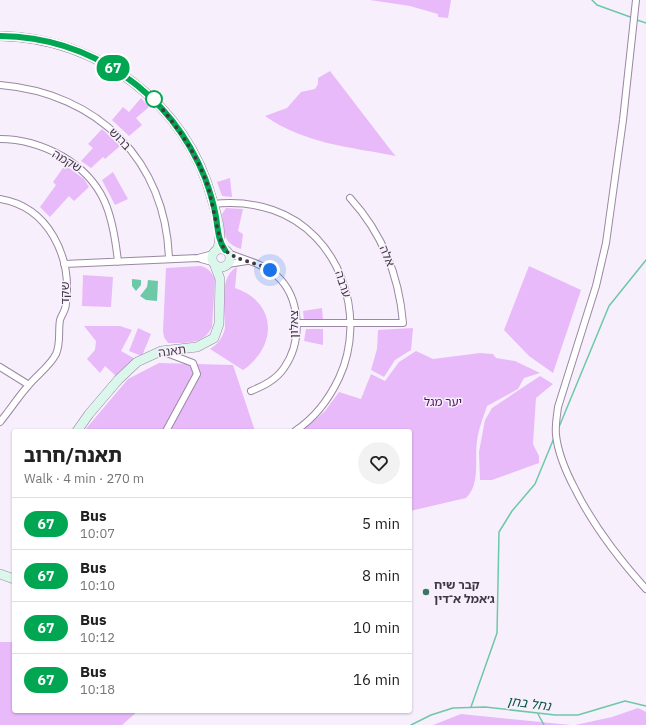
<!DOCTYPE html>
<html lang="en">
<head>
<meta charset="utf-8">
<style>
	body { margin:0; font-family:"IBM Plex Sans","Noto Sans Hebrew",sans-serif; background:#f2f2f2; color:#222; height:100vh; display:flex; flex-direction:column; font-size:15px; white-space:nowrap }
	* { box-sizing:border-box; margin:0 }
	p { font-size:13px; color:#767676 }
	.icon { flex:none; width:22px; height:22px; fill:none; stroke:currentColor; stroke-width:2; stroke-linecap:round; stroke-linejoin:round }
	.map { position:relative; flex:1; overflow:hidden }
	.details { position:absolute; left:12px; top:429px; width:400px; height:284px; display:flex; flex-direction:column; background:#fff; border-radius:4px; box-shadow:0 1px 3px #0004 }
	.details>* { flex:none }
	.badge { padding:0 8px; border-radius:13px; font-size:14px; line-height:26px }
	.you { position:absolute; width:20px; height:20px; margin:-10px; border:3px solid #fff; border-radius:50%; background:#1a73e8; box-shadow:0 0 0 6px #1a73e833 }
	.map>.badge { position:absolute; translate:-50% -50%; box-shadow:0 0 0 2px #fff }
	.round { display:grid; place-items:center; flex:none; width:42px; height:42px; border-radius:21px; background:#f2f2f2 }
	.headline { display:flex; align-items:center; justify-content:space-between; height:68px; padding:0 12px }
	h1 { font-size:19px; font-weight:800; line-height:30px }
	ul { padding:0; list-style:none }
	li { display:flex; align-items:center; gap:12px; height:52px; padding:0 12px; border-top:1px solid #e0e0e0 }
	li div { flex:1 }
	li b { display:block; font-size:15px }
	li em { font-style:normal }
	li .badge { min-width:44px; font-weight:700; text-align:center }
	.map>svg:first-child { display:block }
	.green { fill:#e8bafa }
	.water { fill:#6dc8a7 }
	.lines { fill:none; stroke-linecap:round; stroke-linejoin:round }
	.stream { stroke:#6dc8a7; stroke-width:1.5 }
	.street-casing { stroke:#9b87a3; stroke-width:8 }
	.secondary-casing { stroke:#9b87a3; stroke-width:10 }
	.street { stroke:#fff; stroke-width:6 }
	.secondary { stroke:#dbf7ec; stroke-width:9 }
	.line-casing { stroke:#fff; stroke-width:9 }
	.line { stroke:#00a651; stroke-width:6 }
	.walk { stroke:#403743; stroke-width:4; stroke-dasharray:0 7.2 }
	.stop-dot { fill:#fff; stroke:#00a651; stroke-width:2 }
	.poi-dot { fill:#3a7660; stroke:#f8effc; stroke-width:1.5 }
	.labels { text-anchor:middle; stroke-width:3; stroke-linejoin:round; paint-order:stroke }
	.street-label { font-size:12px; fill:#403743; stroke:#f8effc }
	.park-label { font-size:12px; fill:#4d1560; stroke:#f8effc }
	.poi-label { font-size:12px; font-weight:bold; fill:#403743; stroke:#f8effc; text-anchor:start }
	.water-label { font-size:13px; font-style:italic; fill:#095641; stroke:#f8effc }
</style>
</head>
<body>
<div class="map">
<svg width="646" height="725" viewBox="0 0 646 725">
	<rect width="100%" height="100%" fill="#f8effc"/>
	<!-- green -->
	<path class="green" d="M370 0H451L448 18 438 17V14L410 6Z
		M330 71 393 153 396 156C350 147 305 144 265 116L287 108 301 92 315 89 318 84V78Z
		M141 98 149 107 136 118 142 125 129 136 112 120 123 107 129 112Z
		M102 129 120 146 105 159 103 157 91 168 81 161 93 148 88 144Z
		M65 165 84 179 89 187 74 201 69 196 50 217 40 207 56 185 53 182Z
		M113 172 128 199 115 205 102 180Z
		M230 178 232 197 222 196 217 182Z
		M226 208 243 209 238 231 243 234 241 249C221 242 225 232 222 214Z
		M200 266C208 267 211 272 215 279L212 327C203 345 186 343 168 343L164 337 163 331 166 268Z
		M529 266 581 290 553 373 529 356 504 330Z
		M237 267 235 288C277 302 278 346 243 370L210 349C218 344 223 337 225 328 225 309 218 277 237 267Z
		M83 275 113 277 111 307 82 306Z
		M322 308 323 319 304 320 303 311Z
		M84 326H120L132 330 121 351 137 360 126 366 116 376 105 366 100 373 87 359 95 350 96 341Z
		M138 328 151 334 142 356 129 351Z
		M413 328 411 350 395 360 384 377 371 370 377 349 378 330Z
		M306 329H323V345L304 341Z
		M416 351 433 359 480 353 493 354 496 358 515 361 540 373 524 378 518 389 487 406C484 415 480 425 478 435 473 456 482 483 466 498L410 511V431H302L325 411 339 392 361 399 371 374 385 381 399 362Z
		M159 363 233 365 255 431H84L128 379Z
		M540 376 553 384 536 398 533 444 539 456V463L492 480H480L479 452 485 420 492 408Z
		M0 642H14V711H138L122 725H0Z
		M638 708 646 712V725H575L612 717Z
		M461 714 571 725H433Z"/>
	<!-- water -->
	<path class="water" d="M132 279 141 280V285L136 291 132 286Z
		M148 280 158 281 157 301 146 300 140 296 147 287Z"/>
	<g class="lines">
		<!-- stream -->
		<path class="stream" d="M592 0 597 5 633 18
			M637 20 646 23
			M559 427 609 306 646 260
			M471 707 497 633 499 532 512 511 535 484 554 438
			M538 714 544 725
			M411 725 431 715 453 708 485 707 555 715H578L625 701 646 706"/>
		<defs>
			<path id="street" d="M636 0 623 120 606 243 596 286 558 407C557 416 555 425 556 435 558 454 566 472 575 489 594 527 618 558 646 589
				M0 85C98 93 166 161 169 259
				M0 139C22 139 42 145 62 156 105 181 113 215 118 262
				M0 199C49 207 72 257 66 303 66 310 62 314 60 320 58 331 61 343 56 354 50 366 37 375 28 386 18 397 10 410 0 422
				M213 204C233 202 253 203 273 210 340 233 368 316 339 378 329 399 315 418 295 431
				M228 253C244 260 262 263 276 275 301 297 303 341 284 368 276 380 263 386 251 391
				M201 259 212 262
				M64 264 198 258 213 254
				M228 264 247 261
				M296 323H403C399 275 382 233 350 198
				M164 352 193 363 197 374 166 431
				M0 367 29 385"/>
			<path id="secondary" d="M0 36C97 37 187 104 212 199 216 213 224 236 217 250
				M212 258a9 9 0 1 1 18 0a9 9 0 1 1-18 0Z
				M77 431 89 414 118 380 137 362 161 351 197 347 214 338 219 324 220 279 215 266
				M0 574 14 579"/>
		</defs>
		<!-- street casing -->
		<use href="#street" class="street-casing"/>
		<!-- secondary casing -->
		<use href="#secondary" class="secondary-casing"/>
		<!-- street -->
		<use href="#street" class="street"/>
		<!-- secondary -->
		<use href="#secondary" class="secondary"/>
	</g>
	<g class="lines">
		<defs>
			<path id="line" d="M0 36C91 37 171 93 205 178 209 189 213 201 215 212 218 225 217 239 225 250"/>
		</defs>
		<!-- line casing -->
		<use href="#line" class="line-casing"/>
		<!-- line -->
		<use href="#line" class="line"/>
		<!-- walk -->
		<path class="walk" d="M154 99C175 124 194 149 206 181 212 196 218 242 225 250 236 261 257 262 270 270"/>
	</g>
	<!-- markers -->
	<circle class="stop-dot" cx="154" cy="99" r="8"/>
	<circle class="poi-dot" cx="426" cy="592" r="4"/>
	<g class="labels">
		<!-- street labels -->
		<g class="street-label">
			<text transform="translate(120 139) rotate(46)" y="4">ברוש</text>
			<text transform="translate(67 161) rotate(31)" y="4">שקמה</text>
			<text transform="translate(387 256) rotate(68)" y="4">אלה</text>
			<text transform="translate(343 284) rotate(72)" y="4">ערבה</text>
			<text transform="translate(65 293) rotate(-90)" y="4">שקד</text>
			<text transform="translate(294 324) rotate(-90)" y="4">צאלון</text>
			<text transform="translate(172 351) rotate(-8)" y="4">תאנה</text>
		</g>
		<!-- park labels -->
		<g class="park-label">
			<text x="443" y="406">יער מגל</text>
		</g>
		<!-- poi labels -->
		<g class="poi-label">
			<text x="434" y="589">קבר שיח<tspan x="434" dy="14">ג׳אמל א־דין</tspan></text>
		</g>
		<!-- water labels -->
		<g class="water-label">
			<text transform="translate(529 703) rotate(7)" y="5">נחל בחן</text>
		</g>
	</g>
</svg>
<div class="you" style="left:270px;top:270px"></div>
<b class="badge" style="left:113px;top:68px;background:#00a651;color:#fff">67</b>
<section class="details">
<div class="headline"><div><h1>תאנה/חרוב</h1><p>Walk · 4 min · 270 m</p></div><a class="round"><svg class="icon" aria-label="heart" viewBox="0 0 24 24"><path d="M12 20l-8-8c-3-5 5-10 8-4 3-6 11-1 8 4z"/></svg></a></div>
<ul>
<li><span class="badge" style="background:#00a651;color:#fff">67</span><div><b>Bus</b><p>10:07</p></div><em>5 min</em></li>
<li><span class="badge" style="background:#00a651;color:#fff">67</span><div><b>Bus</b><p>10:10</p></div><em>8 min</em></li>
<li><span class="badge" style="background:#00a651;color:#fff">67</span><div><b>Bus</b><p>10:12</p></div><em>10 min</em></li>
<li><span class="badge" style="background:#00a651;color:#fff">67</span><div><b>Bus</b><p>10:18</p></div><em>16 min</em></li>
</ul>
</section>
</div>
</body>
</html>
